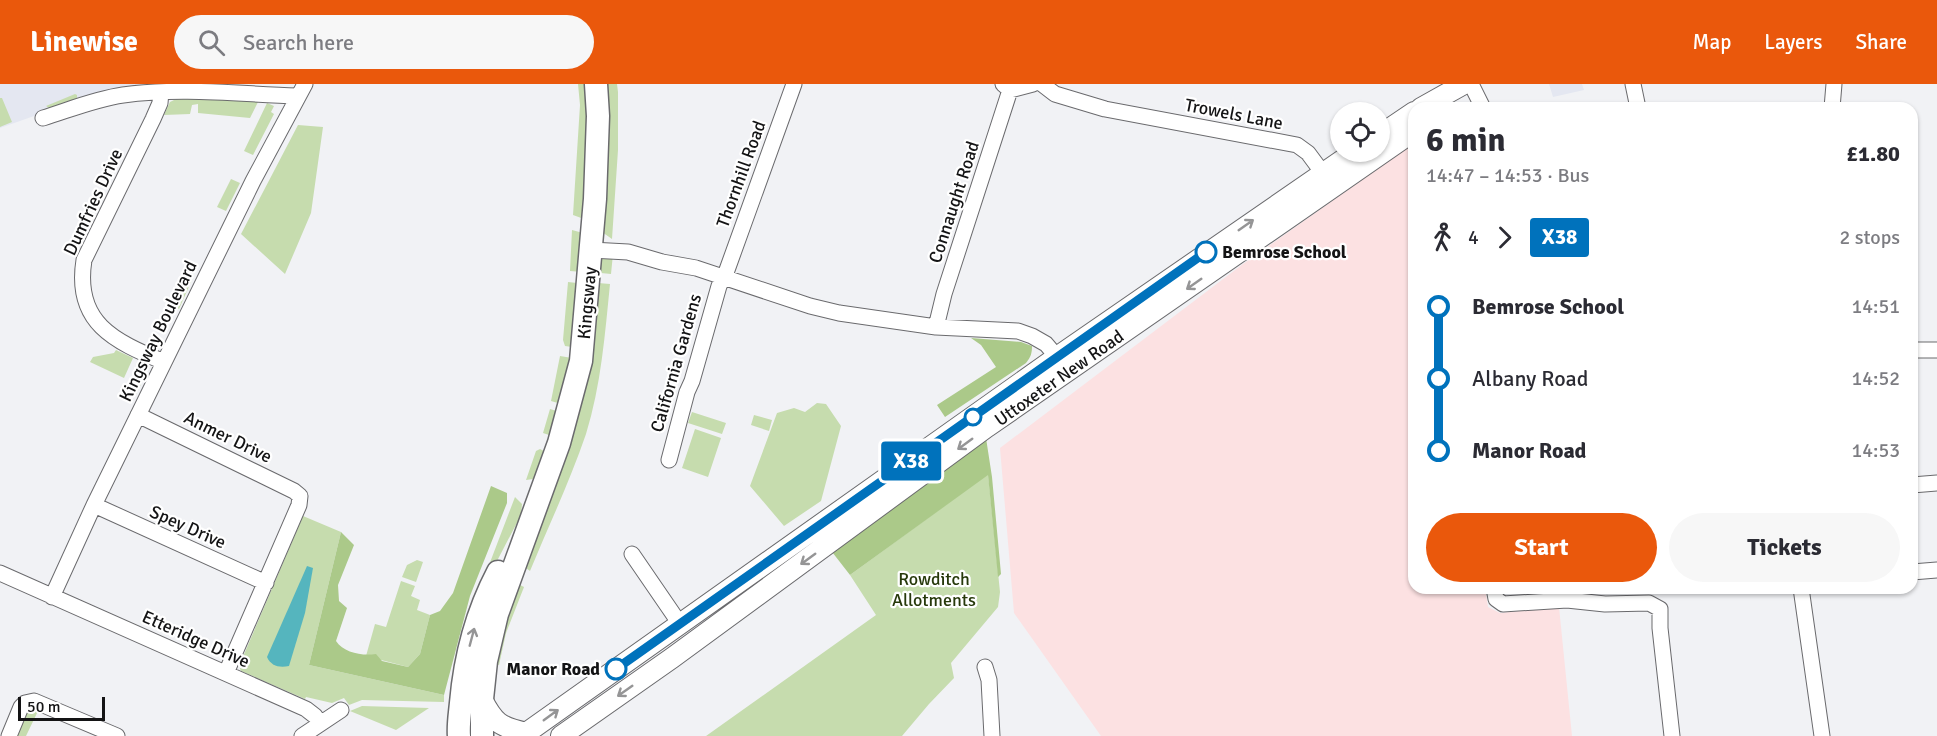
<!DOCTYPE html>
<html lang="en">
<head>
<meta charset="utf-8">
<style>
	body { margin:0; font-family:Signika,sans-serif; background:#f7f7f7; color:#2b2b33; height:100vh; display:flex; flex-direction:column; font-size:22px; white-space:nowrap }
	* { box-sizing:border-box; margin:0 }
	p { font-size:20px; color:#7c7c81 }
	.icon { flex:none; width:33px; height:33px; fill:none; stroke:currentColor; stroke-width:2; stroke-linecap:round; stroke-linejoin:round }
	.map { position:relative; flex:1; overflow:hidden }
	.side { position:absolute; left:1408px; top:18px; width:510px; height:492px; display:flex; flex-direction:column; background:#fff; border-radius:18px; box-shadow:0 2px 4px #0004 }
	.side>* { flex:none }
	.badge { padding:0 12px; border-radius:4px; font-size:21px; line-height:39px }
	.controls { position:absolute; left:1330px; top:18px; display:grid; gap:12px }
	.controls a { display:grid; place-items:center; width:60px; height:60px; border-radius:50%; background:#fff; box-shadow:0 2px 4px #0004; font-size:30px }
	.scale { position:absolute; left:18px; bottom:15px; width:87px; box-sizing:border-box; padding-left:6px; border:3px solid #141415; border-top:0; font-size:16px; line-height:21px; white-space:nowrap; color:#141415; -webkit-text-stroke:4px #fff; paint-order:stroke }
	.map>.badge { position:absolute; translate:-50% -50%; box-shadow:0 0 0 3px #fff }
	.legs { display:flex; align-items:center; gap:9px; height:66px; padding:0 18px; font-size:20px }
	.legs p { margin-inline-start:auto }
	.overview { display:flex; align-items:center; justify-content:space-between; height:102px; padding:0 18px }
	h1 { font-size:33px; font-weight:700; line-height:45px }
	.cta { display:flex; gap:12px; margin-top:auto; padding:12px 18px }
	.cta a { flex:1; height:69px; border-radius:36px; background:#ea580c; color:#fff; font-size:24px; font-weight:700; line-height:69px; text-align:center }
	.cta a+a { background:#f7f7f7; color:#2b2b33 }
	ul { padding:0 18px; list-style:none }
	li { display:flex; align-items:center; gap:21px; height:72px; font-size:22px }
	li i { display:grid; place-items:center; width:9px; height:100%; margin:0 8px; background:currentColor }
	li i::after { content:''; width:15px; height:15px; margin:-8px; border:4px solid; border-radius:50%; background:#fff }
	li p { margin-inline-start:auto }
	li:first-child i { background:linear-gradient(#0000 50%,currentColor 0) }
	li:last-child i { background:linear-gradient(currentColor 50%,#0000 0) }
	header { display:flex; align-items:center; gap:36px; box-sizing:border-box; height:84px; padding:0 30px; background:#ea580c; color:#fff }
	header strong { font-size:28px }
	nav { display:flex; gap:33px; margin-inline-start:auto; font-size:21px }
	.search { width:420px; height:54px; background:#f7f7f7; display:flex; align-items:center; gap:15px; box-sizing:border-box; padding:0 21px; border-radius:33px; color:#7c7c81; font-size:22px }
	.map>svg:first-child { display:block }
	.built { fill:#e4e7f1 }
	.education { fill:#fce1e2 }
	.green { fill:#c6dcae }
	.forest { fill:#abc989 }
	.water { fill:#55b5be }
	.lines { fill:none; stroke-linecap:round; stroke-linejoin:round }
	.minor-casing { stroke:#6a6a6d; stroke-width:17 }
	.major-casing { stroke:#6a6a6d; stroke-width:22 }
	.highway-casing { stroke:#6a6a6d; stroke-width:25 }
	.minor { stroke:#fff; stroke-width:15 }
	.major { stroke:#fff; stroke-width:20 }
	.highway { stroke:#fff; stroke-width:22 }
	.oneway { stroke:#959596 }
	.line-1-casing { stroke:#fff; stroke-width:14 }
	.line-1 { stroke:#0072bc; stroke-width:9 }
	.stop-1-dot { fill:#fff; stroke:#0072bc; stroke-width:3 }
	.labels { text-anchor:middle; stroke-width:4.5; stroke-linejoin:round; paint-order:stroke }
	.street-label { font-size:18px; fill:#141415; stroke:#fff }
	.stop-label { font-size:18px; font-weight:bold; fill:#141415; stroke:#fff; text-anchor:start }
	.park-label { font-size:18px; fill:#27390b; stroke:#fff }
</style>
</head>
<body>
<header>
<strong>Linewise</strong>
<div class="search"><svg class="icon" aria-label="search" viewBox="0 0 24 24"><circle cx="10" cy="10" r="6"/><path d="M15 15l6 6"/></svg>Search here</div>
<nav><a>Map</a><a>Layers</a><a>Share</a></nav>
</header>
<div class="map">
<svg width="1937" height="652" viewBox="0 0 1937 652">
	<rect width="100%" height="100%" fill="#f1f2f5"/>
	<!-- built -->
	<path class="built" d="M0 0H155L153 4 108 6 0 44Z
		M1549 0H1582L1584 6 1553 13Z"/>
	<!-- education -->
	<path class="education" d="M1414 59V504H1485L1488 523 1500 529 1559 523 1572 652H1101L1014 529 1000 364 1243 180Z"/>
	<!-- green -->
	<path class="green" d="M578 0H589L584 135 573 131 580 21Z
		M606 0H617L618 8V66L612 155 602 148Z
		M75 10 77 11V15L49 24 46 22Z
		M0 14H2L12 38 0 43Z
		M176 15H217L258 18 250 34 198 29V20L192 21 190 30 164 31 170 18Z
		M267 19 274 22 271 28 274 30 253 71 244 67Z
		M298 41 323 43 311 129 285 190 241 150Z
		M231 95 240 99 226 127 217 123Z
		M572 146 583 149 582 188 570 187Z
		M613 170 611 190 601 189 599 187 601 174Z
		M185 187 194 191 179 225 169 221Z
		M568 198 577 199 572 263 565 262 563 256Z
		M598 199 610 200C605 250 601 302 586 350 570 397 549 441 530 487L526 484 532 452 572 353 580 324 592 269Z
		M116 266 133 274 124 294 90 278 93 273 114 269Z
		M560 272 572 274 561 320 551 317Z
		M139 284 147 288 136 310 128 306Z
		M817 319 826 320 841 342 821 417 784 442 750 402 777 329 794 324 805 328Z
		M550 325 560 328 552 352 543 349Z
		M692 328 726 339 722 350 688 339Z
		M754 331 772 336 769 347 751 341Z
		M695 345 721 354 708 393 682 384Z
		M540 365 546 368 536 393 533 395 526 396 536 367Z
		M988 390 1000 508 998 523 951 579 954 594 929 620 902 652H706L876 531 850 491Z
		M515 413 522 420 521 431 473 523Z
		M303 432 341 448 309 581 444 611V618L362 616 349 621 344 614 332 619 306 613 305 615 241 587 239 582Z
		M417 476 423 478 416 498 402 493 407 481Z
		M401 497 415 502 411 512 420 516 417 526 430 531 420 570 408 583 366 572 375 540 386 543Z
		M520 501 524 503 506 549 499 581 496 580 503 534Z
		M362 622 429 624 396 646 350 627Z
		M33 625 38 627 26 652H15L27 628Z"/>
	<!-- forest -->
	<path class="forest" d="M971 254 1021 258 1032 262C1032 269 1031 273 1026 279L945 333 937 321 996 283 981 261Z
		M986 354 992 393 1001 490 998 493 988 391 850 491 829 464Z
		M491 402 507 409V419L470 512 444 611 309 581 341 448 354 461 338 501 339 517 347 524 336 557C344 569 362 572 376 570L382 577 408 583 420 570 430 531 440 527 453 509Z"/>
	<!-- water -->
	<path class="water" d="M307 482 313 484 305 529 289 582C279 584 271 582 267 573Z"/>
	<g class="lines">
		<defs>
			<path id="minor" d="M1003 0 1010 6 1033 0
				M1042 0 1055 10 1105 25 1297 61 1308 69 1328 96
				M1471 0 1483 24
				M1633 0 1638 24
				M161 8 160 19 153 35 84 176C74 239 114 257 164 278
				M1832 24 1834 0
				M43 34C69 26 95 15 123 11 181 3 238 10 297 12
				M591 166 628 168 662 178 696 184 810 222 839 229 936 243 1018 247 1032 252 1046 260 1063 280
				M936 243 944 210 1010 6
				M1912 266H1937
				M138 331 294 407 300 412 299 421 226 589
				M669 376 687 308 692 297 719 202 727 186 794 0
				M1912 401 1937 399
				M94 421 266 499
				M632 470 680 540
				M1912 488 1937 486
				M0 489 306 625 315 632 320 640
				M1494 504 1496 515 1503 520 1567 516 1605 520 1649 519 1660 525V544L1672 652
				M1801 504 1822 652
				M52 513 94 421 253 97 305 0
				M985 583 989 596 992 652
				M9 652 21 623 25 619 34 617 117 652
				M302 652 341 626"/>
			<path id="major" d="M1421 24 1464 0
				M1380 51 1414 28
				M482 615C494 639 500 643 527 649
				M522 652 1057 273 1354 68
				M561 652 672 574 987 343 1414 47"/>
			<path id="highway" d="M459 652C458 641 460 630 461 619 465 572 476 530 498 488
				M482 652V615L486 577 497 530 559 359 581 277 595 115 598 32 596 0"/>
		</defs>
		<!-- minor casing -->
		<use href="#minor" class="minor-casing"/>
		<!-- major casing -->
		<use href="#major" class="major-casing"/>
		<!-- highway casing -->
		<use href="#highway" class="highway-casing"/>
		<!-- minor -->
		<use href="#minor" class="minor"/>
		<!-- major -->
		<use href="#major" class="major"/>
		<!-- highway -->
		<use href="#highway" class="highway"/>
	</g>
	<!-- one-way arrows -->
	<defs><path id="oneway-shaft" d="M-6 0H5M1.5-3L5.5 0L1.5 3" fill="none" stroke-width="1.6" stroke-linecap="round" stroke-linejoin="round" transform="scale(1.5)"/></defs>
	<g class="oneway">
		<use href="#oneway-shaft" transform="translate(1246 141) rotate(-35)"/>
		<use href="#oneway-shaft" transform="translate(1194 200) rotate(145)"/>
		<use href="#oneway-shaft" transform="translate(965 360) rotate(144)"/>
		<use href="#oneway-shaft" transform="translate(808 475) rotate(144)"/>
		<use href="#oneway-shaft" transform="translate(472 553) rotate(-75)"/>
		<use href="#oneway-shaft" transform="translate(625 607) rotate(145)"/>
		<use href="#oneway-shaft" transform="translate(551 631) rotate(-36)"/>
	</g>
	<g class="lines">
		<defs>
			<path id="line-1" d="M616 585 1206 168"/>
		</defs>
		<!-- line-1 casing -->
		<use href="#line-1" class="line-1-casing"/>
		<!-- line-1 -->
		<use href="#line-1" class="line-1"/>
	</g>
	<!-- markers -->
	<g class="stop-1-dot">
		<circle cx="1206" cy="168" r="10"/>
		<circle cx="973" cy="333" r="8"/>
		<circle cx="616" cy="585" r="10"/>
	</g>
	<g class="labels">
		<!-- street labels -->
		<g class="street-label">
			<text transform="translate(1234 30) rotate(11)" y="6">Trowels Lane</text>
			<text transform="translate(741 90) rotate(-70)" y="6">Thornhill Road</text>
			<text transform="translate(93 118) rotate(-65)" y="6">Dumfries Drive</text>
			<text transform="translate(954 118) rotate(-72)" y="6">Connaught Road</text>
			<text transform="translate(587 219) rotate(-85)" y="6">Kingsway</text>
			<text transform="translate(158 247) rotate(-64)" y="6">Kingsway Boulevard</text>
			<text transform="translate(676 279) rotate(-74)" y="6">California Gardens</text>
			<text transform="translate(1059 294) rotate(-35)" y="6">Uttoxeter New Road</text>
			<text transform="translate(228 353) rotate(26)" y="6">Anmer Drive</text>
			<text transform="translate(188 443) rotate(24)" y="6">Spey Drive</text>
			<text transform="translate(196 555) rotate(24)" y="6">Etteridge Drive</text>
		</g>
		<!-- stop labels -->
		<g class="stop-label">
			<text x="1222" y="174">Bemrose School</text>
			<text x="600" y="591" text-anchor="end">Manor Road</text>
		</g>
		<!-- park labels -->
		<g class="park-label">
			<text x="934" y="501">Rowditch<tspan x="934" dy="21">Allotments</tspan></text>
		</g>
	</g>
</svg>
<div class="controls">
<a><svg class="icon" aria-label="locate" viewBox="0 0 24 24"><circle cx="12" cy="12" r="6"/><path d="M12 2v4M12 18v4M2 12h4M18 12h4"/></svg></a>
</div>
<div class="scale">50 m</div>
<b class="badge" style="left:911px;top:377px;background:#0072bc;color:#fff">X38</b>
<section class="side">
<div class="overview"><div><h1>6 min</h1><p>14:47 – 14:53 · Bus</p></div><b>£1.80</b></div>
<div class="legs"><svg class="icon" aria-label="walk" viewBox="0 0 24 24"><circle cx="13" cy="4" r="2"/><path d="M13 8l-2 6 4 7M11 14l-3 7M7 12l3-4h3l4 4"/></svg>4<svg class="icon" aria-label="forward" viewBox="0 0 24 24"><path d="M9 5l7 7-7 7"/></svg><b class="badge" style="background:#0072bc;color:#fff">X38</b><p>2 stops</p></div>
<ul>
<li><i style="color:#0072bc"></i><b>Bemrose School</b><p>14:51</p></li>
<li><i style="color:#0072bc"></i><span>Albany Road</span><p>14:52</p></li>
<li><i style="color:#0072bc"></i><b>Manor Road</b><p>14:53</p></li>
</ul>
<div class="cta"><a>Start</a><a>Tickets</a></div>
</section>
</div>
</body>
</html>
